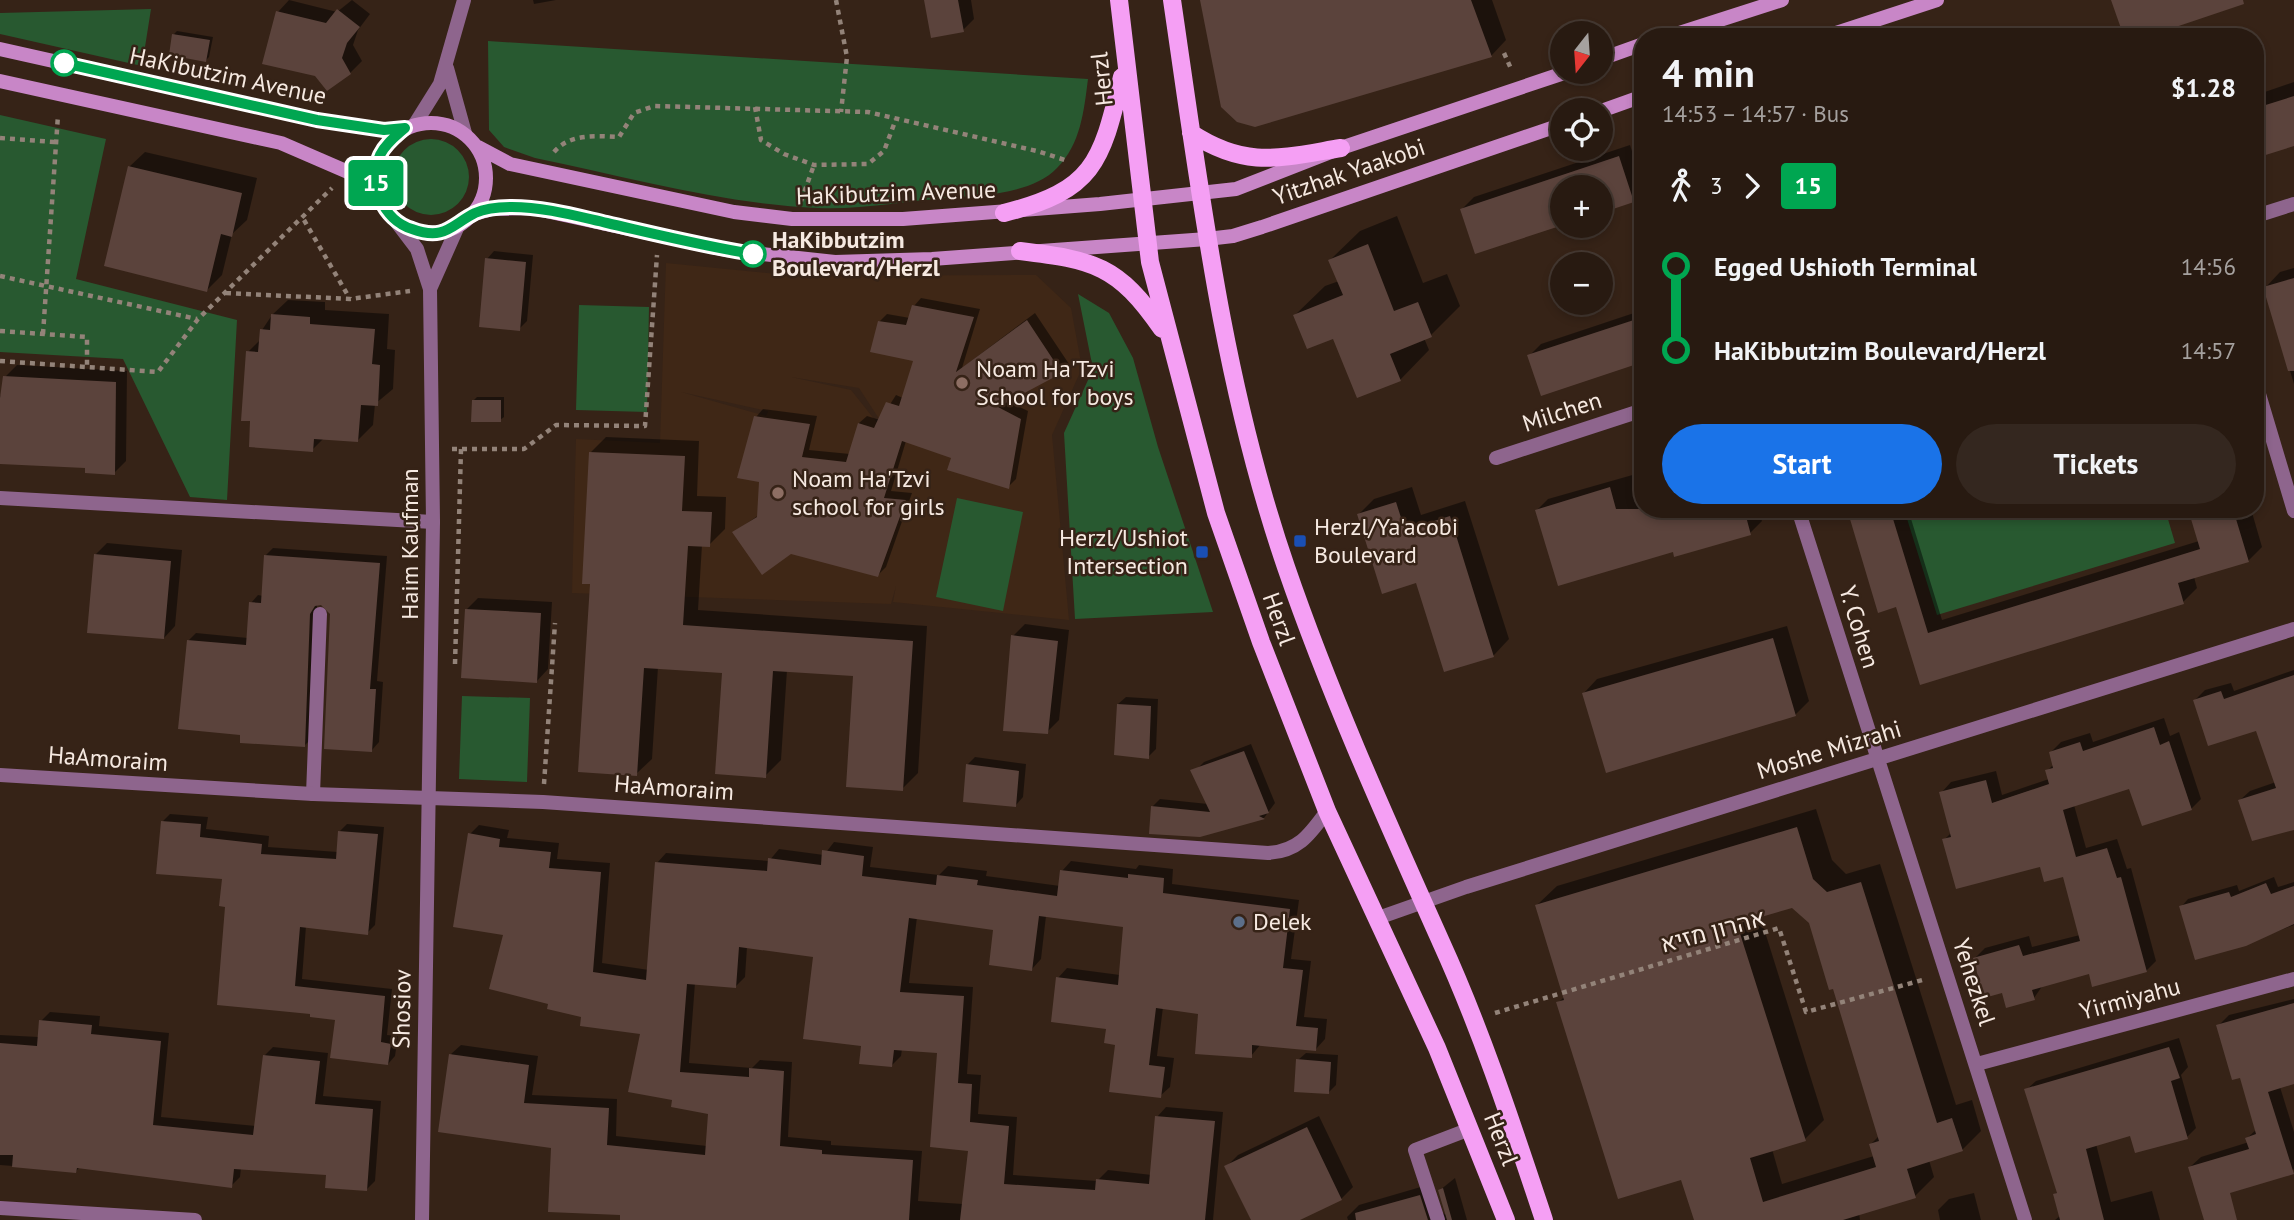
<!DOCTYPE html>
<html lang="en">
<head>
<meta charset="utf-8">
<style>
	body { margin:0; font-family:"PT Sans",Heebo,sans-serif; background:#34271f; color:#f1f3f6; height:100vh; display:flex; flex-direction:column; font-size:26px; white-space:nowrap }
	* { box-sizing:border-box; margin:0 }
	p { font-size:23px; color:#a5a19f }
	.icon { flex:none; width:38px; height:38px; fill:none; stroke:currentColor; stroke-width:2; stroke-linecap:round; stroke-linejoin:round }
	.map { position:relative; flex:1; overflow:hidden }
	.panel { position:absolute; left:1634px; top:28px; width:630px; height:490px; display:flex; flex-direction:column; background:#281a11; border-radius:28px; box-shadow:0 4px 10px #0003,0 0 0 2px #443831 }
	.panel>* { flex:none }
	.badge { padding:0 14px; border-radius:5px; font-size:24px; line-height:46px }
	.needle { width:46px; rotate:197deg }
	.controls { position:absolute; left:1550px; top:21px; display:grid; gap:14px }
	.controls a { display:grid; place-items:center; width:63px; height:63px; border-radius:50%; background:#281a11; box-shadow:0 4px 10px #0003,0 0 0 2px #443831; font-size:35px }
	.map>.badge { position:absolute; translate:-50% -50%; box-shadow:0 0 0 4px #fff }
	.legs { display:flex; align-items:center; gap:10px; height:77px; padding:0 28px; font-size:23px }
	.legs p { margin-inline-start:auto }
	.head { display:flex; align-items:center; justify-content:space-between; height:119px; padding:0 28px }
	h1 { font-size:38px; font-weight:700; line-height:52px }
	.primary-button { display:flex; gap:14px; margin-top:auto; padding:14px 28px }
	.primary-button a { flex:1; height:80px; border-radius:42px; background:#1a73e8; color:#fff; font-size:28px; font-weight:700; line-height:80px; text-align:center }
	.primary-button a+a { background:#34271f; color:#f1f3f6 }
	ul { padding:0 28px; list-style:none }
	li { display:flex; align-items:center; gap:24px; height:84px; font-size:26px }
	li i { display:grid; place-items:center; width:10px; height:100%; margin:0 9px; background:currentColor }
	li i::after { content:''; width:18px; height:18px; margin:-9px; border:5px solid; border-radius:50%; background:#281a11 }
	li p { margin-inline-start:auto }
	li:first-child i { background:linear-gradient(#0000 50%,currentColor 0) }
	li:last-child i { background:linear-gradient(currentColor 50%,#0000 0) }
	.map>svg:first-child { display:block }
	.built { fill:#3f2716; fill-rule:evenodd }
	.green { fill:#285930 }
	.shadow { fill:#0007; fill-rule:evenodd }
	.building { fill:#5b433c; fill-rule:evenodd }
	.lines { fill:none; stroke-linecap:round; stroke-linejoin:round }
	.path { stroke:#938379; stroke-width:4.5; stroke-dasharray:5 5; stroke-linecap:butt }
	.lane { stroke:#8e658d; stroke-width:14 }
	.street { stroke:#8e658d; stroke-width:14 }
	.secondary { stroke:#c886c7; stroke-width:14 }
	.primary { stroke:#f59ff4; stroke-width:18 }
	.line-1-casing { stroke:#fff; stroke-width:16 }
	.line-1 { stroke:#00a651; stroke-width:10 }
	.stop-1-dot { fill:#fff; stroke:#00a651; stroke-width:3.5 }
	.education-dot { fill:#8d6e63; stroke:#362317; stroke-width:2.5 }
	.transit-dot { fill:#1a4fb4; stroke:#362317; stroke-width:2.5 }
	.service-dot { fill:#5c6f8a; stroke:#362317; stroke-width:2.5 }
	.labels { text-anchor:middle; stroke-width:5; stroke-linejoin:round; paint-order:stroke }
	.street-label { font-size:24px; fill:#f6e9e1; stroke:#362317 }
	.stop-label { font-size:24px; font-weight:bold; fill:#f6e9e1; stroke:#362317; text-anchor:start }
	.poi-label { font-size:24px; fill:#f6e9e1; stroke:#362317; text-anchor:start }
</style>
</head>
<body>
<div class="map">
<svg width="2294" height="1220" viewBox="0 0 2294 1220">
	<rect width="100%" height="100%" fill="#362317"/>
	<!-- built -->
	<path class="built" d="M666 263 797 276 1036 275 1071 308 1082 368 1052 435 1069 620 893 602 896 586 891 604 572 593 576 439 660 443ZM791 377 859 388 902 454 851 390ZM681 392 768 411V412L766 416Z"/>
	<!-- green -->
	<path class="green" d="M151 9 142 66 0 34V13Z
		M488 41 1088 79C1084 110 1081 144 1057 168 1031 195 980 195 946 198 904 201 860 210 818 208 722 204 628 177 535 158L504 147 489 130Z
		M0 115 106 139 76 279 237 320 227 500 190 497 123 359 0 352Z
		M393 177a38 38 0 1 1 76 0a38 38 0 1 1-76 0Z
		M1078 294 1109 313 1133 358 1158 447 1213 612 1075 619 1064 433 1093 369Z
		M579 305 649 307 647 412 576 410Z
		M957 498 1023 512 1003 611 936 597Z
		M1904 509H2165L2175 543 1937 615Z
		M462 696 530 698 527 782 459 779Z"/>
	<!-- shadow -->
	<path class="shadow" d="M289 0 337 12 352 0 370 14 358 30 353 45 362 61 350 73 278 12Z
		M533 0H556L534 4Z
		M926 0H971L974 19 963 30Z
		M1206 0H1492L1506 40 1491 56Z
		M177 31 213 37 209 57 206 60 174 34Z
		M2294 82V144L2256 156V95Z
		M1630 145 1643 184V190L1633 200 1601 187H1563L1462 209 1474 197Z
		M145 152 257 178 247 220 232 234 222 275 207 290 129 167Z
		M1397 216 1423 283 1447 274 1460 306 1431 335 1424 338 1429 350 1400 380 1295 315 1325 286 1339 281 1330 260 1360 231Z
		M494 251 533 255 527 321 519 329 487 259Z
		M2294 268V384L2265 288 2280 272Z
		M921 298 980 309 962 368 1035 313 1069 364 1061 372 1007 401 1028 411 1016 479 1008 487 953 457 906 441 891 491 912 493 886 567 878 575 734 532 759 515 760 481 756 417 763 409 817 416 809 450 850 454 859 423 867 416 880 420 896 395 903 398 915 360 879 322 887 314 910 318 914 306Z
		M288 300 325 302V310L389 314 387 349 395 350 393 389 375 404 373 425 358 440 324 438 312 450 252 420 248 352 261 339 262 330 272 315Z
		M1643 310V361L1542 394 1529 356 1541 344Z
		M17 365 127 371 126 461 114 473 87 467 0 462V396L4 392 5 377Z
		M477 397H504V417L500 420 473 401Z
		M606 437 699 441 697 496 726 497 725 529 709 545H702L698 610 927 626 918 773 902 789 855 675 787 670 781 760 765 776 724 671 658 667 652 759 636 774 592 583 591 452Z
		M1643 472V509H1758L1762 521 1750 533 1674 550 1537 510 1548 499Z
		M1412 487 1421 515 1465 501 1509 639 1494 655 1445 670 1418 581 1359 514 1374 499Z
		M1849 509H1908L1942 620 2199 541 2190 509H2251L2262 547 2248 561 2194 577 2197 588 2183 602 1921 682 1897 605Z
		M107 543 182 550 175 626 164 638 95 555Z
		M273 548 387 556 377 681 383 682 379 742 372 750 327 605 317 604 312 738 304 746 242 733 188 641 196 633 248 638 251 603 258 595 263 596 265 556Z
		M478 598 552 602 548 669 537 681 467 609Z
		M1025 624 1069 630 1059 720 1047 732 1013 636Z
		M1787 626 1809 701 1795 715 1584 693 1597 679Z
		M2294 670V827L2240 800 2250 791 2276 782 2257 729 2195 700 2205 690 2231 683 2234 691Z
		M1126 697 1158 699 1156 749 1148 757 1118 704Z
		M2164 718 2170 736 2179 732 2201 799 2191 809 2131 787 2074 805 2086 848 2117 839 2127 869 2131 868 2156 961 2146 971 2090 972 2043 985 2034 998 2003 991 1975 958 1985 948 2029 936 2032 947 2080 935 2064 875 2041 865 1944 840 1952 832 1941 793 1951 782 1996 771 2002 795 2049 779 2047 771 2054 764 2051 752 2061 742 2090 733 2093 742Z
		M1251 744 1275 803 1264 818 1200 835 1152 807 1160 799 1208 804 1196 770 1204 762Z
		M975 757 1026 764 1023 797 1016 805 967 765Z
		M1816 809 1832 860 1846 874 1880 864 1956 1105 1972 1100 1981 1131 1962 1150 1929 1160 1934 1177 1915 1196 1859 1213 1860 1220H1695L1682 1178 1558 1003 1564 997 1537 905 1557 886ZM1792 906 1811 922 1834 986 1879 1136 1871 1144 1874 1156 1782 1184 1772 1149 1805 1139 1824 1120 1760 916Z
		M170 814 208 817 206 829 269 836 268 847 338 852 339 832 347 824 384 827 375 925 367 933 306 926 302 979 392 989 387 1035 398 1036 395 1056 388 1064 337 1018 312 1016 227 906 224 878 163 821Z
		M479 825 509 830 507 838 559 843 557 859 610 863 602 963 649 970 657 863 666 853 769 861 779 849 824 855 834 842 873 847 870 867 939 875 948 866 987 871 986 876 1060 886 1062 871 1071 861 1136 869 1139 865 1173 869 1172 884 1299 900 1291 959 1311 961 1304 1017 1327 1019 1325 1039 1316 1049 1261 1044 1251 1056 1200 1012 1163 1007 1157 1056 1174 1058 1170 1087 1160 1096 1108 1027 1058 978 1067 968 1120 975 1125 925 1046 916 1041 959 1032 969 995 928 917 917 909 983 973 987 967 1074 981 1075 978 1114 1017 1117 1013 1175 1097 1181 1108 1170 1152 1175 1157 1117 1166 1107 1223 1112 1213 1220H622V1213L451 1054 461 1045 538 1056 532 1095 617 1099 616 1136 707 1146 710 1113 674 1099 642 1033 550 1003 506 934 470 834ZM747 947 815 955 862 1044 892 1065 901 1056 902 1049 939 1052 970 1149 963 1204 918 1201 922 1151 831 1145V1141L788 1137 792 1062 760 1060 752 1068 689 1063 695 983 736 986 745 977Z
		M2274 877 2278 887 2294 882V925L2245 944 2181 907 2188 899 2237 885 2239 891Z
		M2294 999V1082L2280 1087 2294 1132V1169L2290 1173 2190 1167 2201 1157 2249 1142 2247 1138 2257 1129 2241 1075 2218 1026 2229 1015Z
		M50 1012 100 1016 99 1026 169 1033 161 1117 256 1126 264 1056 273 1047 328 1053 323 1096 381 1101 375 1181 366 1190 328 1173 241 1168 240 1177 231 1186 80 1167 76 1171 0 1165V1035L39 1037 41 1021Z
		M2179 1038 2188 1067 2181 1075 2196 1128 2187 1137 2131 1134 2096 1144 2111 1202 2152 1191 2160 1220H2055L2061 1215 2055 1194 2058 1192 2026 1090 2036 1081Z
		M1306 1053 1338 1055 1336 1085 1328 1093 1298 1060Z
		M1319 1116 1353 1187 1341 1199 1296 1220H1253L1227 1166 1238 1155Z
		M1455 1178 1467 1220H1348L1347 1217 1359 1205 1431 1184 1441 1212 1448 1216 1440 1190Z
		M1974 1193 1981 1220H1940L1938 1210 1949 1199Z"/>
	<!-- building -->
	<path class="building" d="M924 0H958L964 32 931 38Z
		M1200 0H1471L1492 57 1255 127 1237 122 1221 107Z
		M2111 0H2243L2244 4 2146 37H2124Z
		M337 9 360 27 347 43 342 58 351 74 327 91 315 76 262 64 276 11 326 23Z
		M172 34 210 40 206 62 169 55Z
		M2294 96V146L2256 158V108Z
		M1619 156 1634 202 1601 213V187H1563V225L1475 254 1460 209Z
		M128 166 242 193 232 237 221 234 207 292 104 266Z
		M1368 244 1394 311 1418 302 1432 337 1390 354 1401 381 1357 398 1333 339 1307 349 1293 315 1343 295 1328 260Z
		M485 258 526 262 520 331 479 327Z
		M2294 278V371H2288L2263 287Z
		M912 305 974 317 956 372 1027 320 1062 373 998 407 1021 419 1009 489 947 470 951 458 902 441 884 498 906 500 878 577 791 554 762 575 732 532 757 517 759 482 737 478 754 416 810 424 802 457 846 462 858 423 874 428 886 402 899 406 913 361 870 352 878 321 906 325Z
		M271 314 310 317V324L375 329 372 364 380 365 378 406 361 405 358 442 314 439 313 452 249 447 250 421H241L246 351 258 352 260 329 270 330Z
		M1643 317V362L1541 396 1527 355Z
		M3 376 116 382 115 475 85 473V468L0 464V398Z
		M472 400H501V422H471Z
		M589 452 685 456 682 511 712 512 710 547 688 546 683 625 913 641 903 791 846 787 853 676 773 671 766 778 715 774 722 673 644 668 637 776 578 772 590 584H582Z
		M1610 487 1616 509H1744L1751 535 1674 557 1673 552 1558 586 1535 510Z
		M1396 502 1405 530 1450 516 1494 657 1444 672 1416 583 1382 594 1357 514Z
		M1847 509H1890L1928 633 2200 549 2188 509H2233L2249 562 2178 583 2184 604 1920 685 1896 607 1878 613Z
		M94 554 171 561 164 639 87 633Z
		M264 555 380 563 370 689H376L372 752 324 749 330 614 321 605 315 606 310 614 305 747 240 743V735L178 729 187 640 246 645 249 602 261 603Z
		M465 609 541 613 537 683 461 678Z
		M1011 635 1058 641 1048 734 1003 731Z
		M1773 638 1796 716 1606 773 1582 693Z
		M2294 675V830L2252 841 2238 800 2276 788 2256 731 2208 746 2193 700 2221 691 2224 699Z
		M1117 704 1151 706 1149 759 1114 755Z
		M2154 727 2160 745 2169 741 2192 810 2142 826 2129 789 2063 810 2076 857 2107 848 2117 878 2121 877 2147 972 2092 987 2089 974 2032 990 2035 1000 2006 1008 2002 993 1984 998 1973 958 2019 945 2023 956 2080 941 2063 877 2044 882 2040 867 1956 889 1942 839 1951 837 1939 792 1986 780 1992 803 2049 784 2045 770 2053 768 2049 752 2080 742 2083 751Z
		M1244 751 1269 813 1259 816 1265 819 1200 837 1149 834 1151 806 1210 812 1190 770Z
		M966 764 1019 771 1016 807 963 802Z
		M161 821 201 824 200 837 262 844 261 854 336 859 338 831 378 834 368 935 300 927 295 986 385 996 381 1042 391 1044 388 1065 330 1058 335 1020 310 1017V1014L217 1005 225 907 219 906 222 879 156 874Z
		M1797 827 1813 879 1827 892 1861 882 1937 1123 1952 1118 1963 1151 1907 1169 1916 1198 1843 1220H1694L1681 1180 1618 1199 1556 1002 1564 1000 1535 905ZM1792 908 1809 923 1829 990 1833 989 1879 1141 1869 1144 1876 1167 1763 1202 1750 1158 1806 1141 1737 924Z
		M468 833 500 839 499 847 551 852 549 868 601 872 593 972 646 980 655 862 767 871 768 858 821 865 822 850 864 856 862 876 936 885 937 875 978 880 977 885 1057 896 1060 870 1128 878V874L1164 878 1163 893 1290 909 1283 968 1303 970 1296 1026 1318 1028 1316 1051 1252 1045V1058L1195 1054 1198 1014 1156 1008 1149 1065 1165 1067 1161 1098 1109 1092 1115 1045 1104 1043 1106 1029 1051 1022 1056 977 1118 985 1123 927 1039 916 1032 971 989 965 993 930 909 918 900 992 964 996 958 1083 972 1084 970 1122 1009 1126 1004 1184 1095 1190 1096 1179 1149 1184 1155 1116 1215 1121 1205 1220H960L968 1151 930 1147 937 1053 894 1050 892 1067 859 1064 861 1046 803 1039 813 957 739 947 736 988 687 984 680 1072 749 1077V1068L784 1071 780 1146 822 1150V1154L913 1160 909 1220H620V1215L548 1212 551 1148 438 1132 449 1054 529 1065 524 1103 609 1108 607 1145 705 1155 708 1114 671 1107 672 1100 628 1092 640 1034 580 1026 581 1017 547 1009 548 1004 489 989 503 935 453 927Z
		M2266 883 2271 894 2294 886V924L2246 946 2195 960 2179 906 2229 892 2231 897Z
		M2294 1003V1084L2268 1092 2294 1174 2230 1193 2237 1220H2204L2188 1167 2249 1149 2245 1138 2256 1134 2240 1078 2232 1080 2216 1025Z
		M39 1020 92 1025 91 1034 161 1041 153 1125 253 1135 263 1055 320 1061 315 1104 373 1109 367 1191 325 1188 326 1175 234 1169 232 1188 77 1168 76 1173 12 1167 13 1155H0V1043L37 1046Z
		M2169 1047 2180 1078 2171 1081 2188 1139 2135 1153 2130 1136 2086 1149 2104 1220H2060L2053 1194 2057 1193 2024 1089Z
		M1296 1059 1331 1062 1329 1094 1294 1092Z
		M1307 1127 1342 1200 1300 1220H1251L1224 1166Z
		M1443 1188 1452 1220H1447L1438 1190Z
		M1420 1195 1428 1220H1356L1355 1213Z"/>
	<g class="lines">
		<!-- path -->
		<path class="path" d="M836 0 847 57 841 112
			M1504 53 1512 71
			M755 107 761 140 784 154 814 165 868 164 884 151 896 119
			M0 138 54 142
			M554 152C570 133 597 136 619 137L634 113 654 106 868 112 1037 151 1065 160
			M801 201 814 165
			M304 220 350 299
			M0 276 197 319
			M226 293 350 299 410 291
			M0 331 87 337V367
			M43 334 58 115
			M0 361 158 372 198 319 332 188
			M452 449H524L556 425 645 426 657 255
			M455 664 461 449
			M544 784 555 623
			M1495 1013 1779 928 1806 1012 1926 979"/>
		<!-- lane -->
		<path class="lane" d="M0 498 433 522
			M313 794 320 614
			M1438 1220 1415 1150 1470 1129"/>
		<!-- street -->
		<path class="street" d="M447 68 465 133
			M415 124 440 84 464 0
			M2256 216 2294 204
			M395 220 417 249 430 289 433 522 422 1220
			M430 289 458 226
			M2256 384 2294 511
			M1496 458 1643 410
			M1798 509 2025 1220
			M0 775 313 794 543 802 1268 853C1299 851 1310 834 1327 811
			M1378 918 1466 887 2294 629
			M1977 1064 2294 979
			M0 1208 195 1220"/>
		<!-- secondary -->
		<path class="secondary" d="M1667 37 1782 0
			M1824 37 1937 0
			M0 49 317 120 384 130 405 128
			M1601 59 1643 44
			M0 81 281 143 348 172 379 198
			M1601 111 1643 96
			M376 178a55 55 0 1 1 110 0a55 55 0 1 1-110 0Z
			M478 147 510 164 734 212 792 219H903L1100 204 1236 189 1341 148 1567 72
			M474 214 492 209 532 208 726 250 835 262 932 259 1207 239 1233 236 1262 227 1563 124"/>
		<!-- primary -->
		<path class="primary" d="M1119 0 1150 262 1216 513 1261 642 1327 811 1437 1048 1506 1220
			M1172 0C1200 191 1223 384 1286 567 1330 695 1386 819 1441 942 1482 1032 1513 1127 1544 1220
			M1191 133C1246 169 1280 158 1341 148
			M1004 213C1095 190 1101 162 1122 77
			M1020 251C1094 260 1118 265 1162 329"/>
	</g>
	<g class="lines">
		<defs>
			<path id="line-1" d="M64 63 317 120 384 130 405 128C396 136 386 143 380 155 367 183 383 220 412 229 445 241 451 225 475 213 486 208 500 207 512 207 544 207 576 216 607 223 655 234 703 246 753 254"/>
		</defs>
		<!-- line-1 casing -->
		<use href="#line-1" class="line-1-casing"/>
		<!-- line-1 -->
		<use href="#line-1" class="line-1"/>
	</g>
	<!-- markers -->
	<g class="stop-1-dot">
		<circle cx="64" cy="63" r="12"/>
		<circle cx="753" cy="254" r="12"/>
	</g>
	<g class="education-dot">
		<circle cx="962" cy="383" r="7"/>
		<circle cx="778" cy="493" r="7"/>
	</g>
	<g class="transit-dot">
		<rect x="1293" y="534" width="14" height="14" rx="3.5"/>
		<rect x="1195" y="545" width="14" height="14" rx="3.5"/>
	</g>
	<circle class="service-dot" cx="1239" cy="922" r="7"/>
	<g class="labels">
		<!-- street labels -->
		<g class="street-label">
			<text transform="translate(228 76) rotate(12)" y="8">HaKibutzim Avenue</text>
			<text transform="translate(1102 79) rotate(-96)" y="8">Herzl</text>
			<text transform="translate(1349 172) rotate(-19)" y="8">Yitzhak Yaakobi</text>
			<text transform="translate(896 193) rotate(-2)" y="8">HaKibutzim Avenue</text>
			<text transform="translate(1562 412) rotate(-18)" y="8">Milchen</text>
			<text transform="translate(410 544) rotate(-90)" y="8">Haim Kaufman</text>
			<text transform="translate(1279 619) rotate(70)" y="8">Herzl</text>
			<text transform="translate(1859 627) rotate(73)" y="8">Y. Cohen</text>
			<text transform="translate(1829 750) rotate(-17)" y="8">Moshe Mizrahi</text>
			<text transform="translate(108 759) rotate(4)" y="8">HaAmoraim</text>
			<text transform="translate(674 788) rotate(4)" y="8">HaAmoraim</text>
			<text transform="translate(1713 931) rotate(-15)" y="8">אהרון מזיא</text>
			<text transform="translate(1974 982) rotate(72)" y="8">Yehezkel</text>
			<text transform="translate(2130 999) rotate(-15)" y="8">Yirmiyahu</text>
			<text transform="translate(402 1009) rotate(-89)" y="8">Shosiov</text>
			<text transform="translate(1501 1139) rotate(68)" y="8">Herzl</text>
		</g>
		<!-- stop labels -->
		<g class="stop-label">
			<text x="772" y="248">HaKibbutzim<tspan x="772" dy="28">Boulevard/Herzl</tspan></text>
		</g>
		<!-- poi labels -->
		<g class="poi-label">
			<text x="976" y="377">Noam Ha'Tzvi<tspan x="976" dy="28">School for boys</tspan></text>
			<text x="792" y="487">Noam Ha'Tzvi<tspan x="792" dy="28">school for girls</tspan></text>
			<text x="1314" y="535">Herzl/Ya'acobi<tspan x="1314" dy="28">Boulevard</tspan></text>
			<text x="1188" y="546" text-anchor="end">Herzl/Ushiot<tspan x="1188" dy="28">Intersection</tspan></text>
			<text x="1253" y="930">Delek</text>
		</g>
	</g>
</svg>
<div class="controls">
<a><svg class="needle" viewBox="-14 -14 28 28"><path d="M0-13l5 13h-10z" fill="#e53935"/><path d="M0 13l5-13h-10z" fill="#a5a19f"/></svg></a>
<a><svg class="icon" aria-label="locate" viewBox="0 0 24 24"><circle cx="12" cy="12" r="6"/><path d="M12 2v4M12 18v4M2 12h4M18 12h4"/></svg></a>
<a>+</a>
<a>−</a>
</div>
<b class="badge" style="left:376px;top:183px;background:#00a651;color:#fff">15</b>
<section class="panel">
<div class="head"><div><h1>4 min</h1><p>14:53 – 14:57 · Bus</p></div><b>$1.28</b></div>
<div class="legs"><svg class="icon" aria-label="walk" viewBox="0 0 24 24"><circle cx="13" cy="4" r="2"/><path d="M13 8l-2 6 4 7M11 14l-3 7M7 12l3-4h3l4 4"/></svg>3<svg class="icon" aria-label="forward" viewBox="0 0 24 24"><path d="M9 5l7 7-7 7"/></svg><b class="badge" style="background:#00a651;color:#fff">15</b></div>
<ul>
<li><i style="color:#00a651"></i><b>Egged Ushioth Terminal</b><p>14:56</p></li>
<li><i style="color:#00a651"></i><b>HaKibbutzim Boulevard/Herzl</b><p>14:57</p></li>
</ul>
<div class="primary-button"><a>Start</a><a>Tickets</a></div>
</section>
</div>
</body>
</html>
